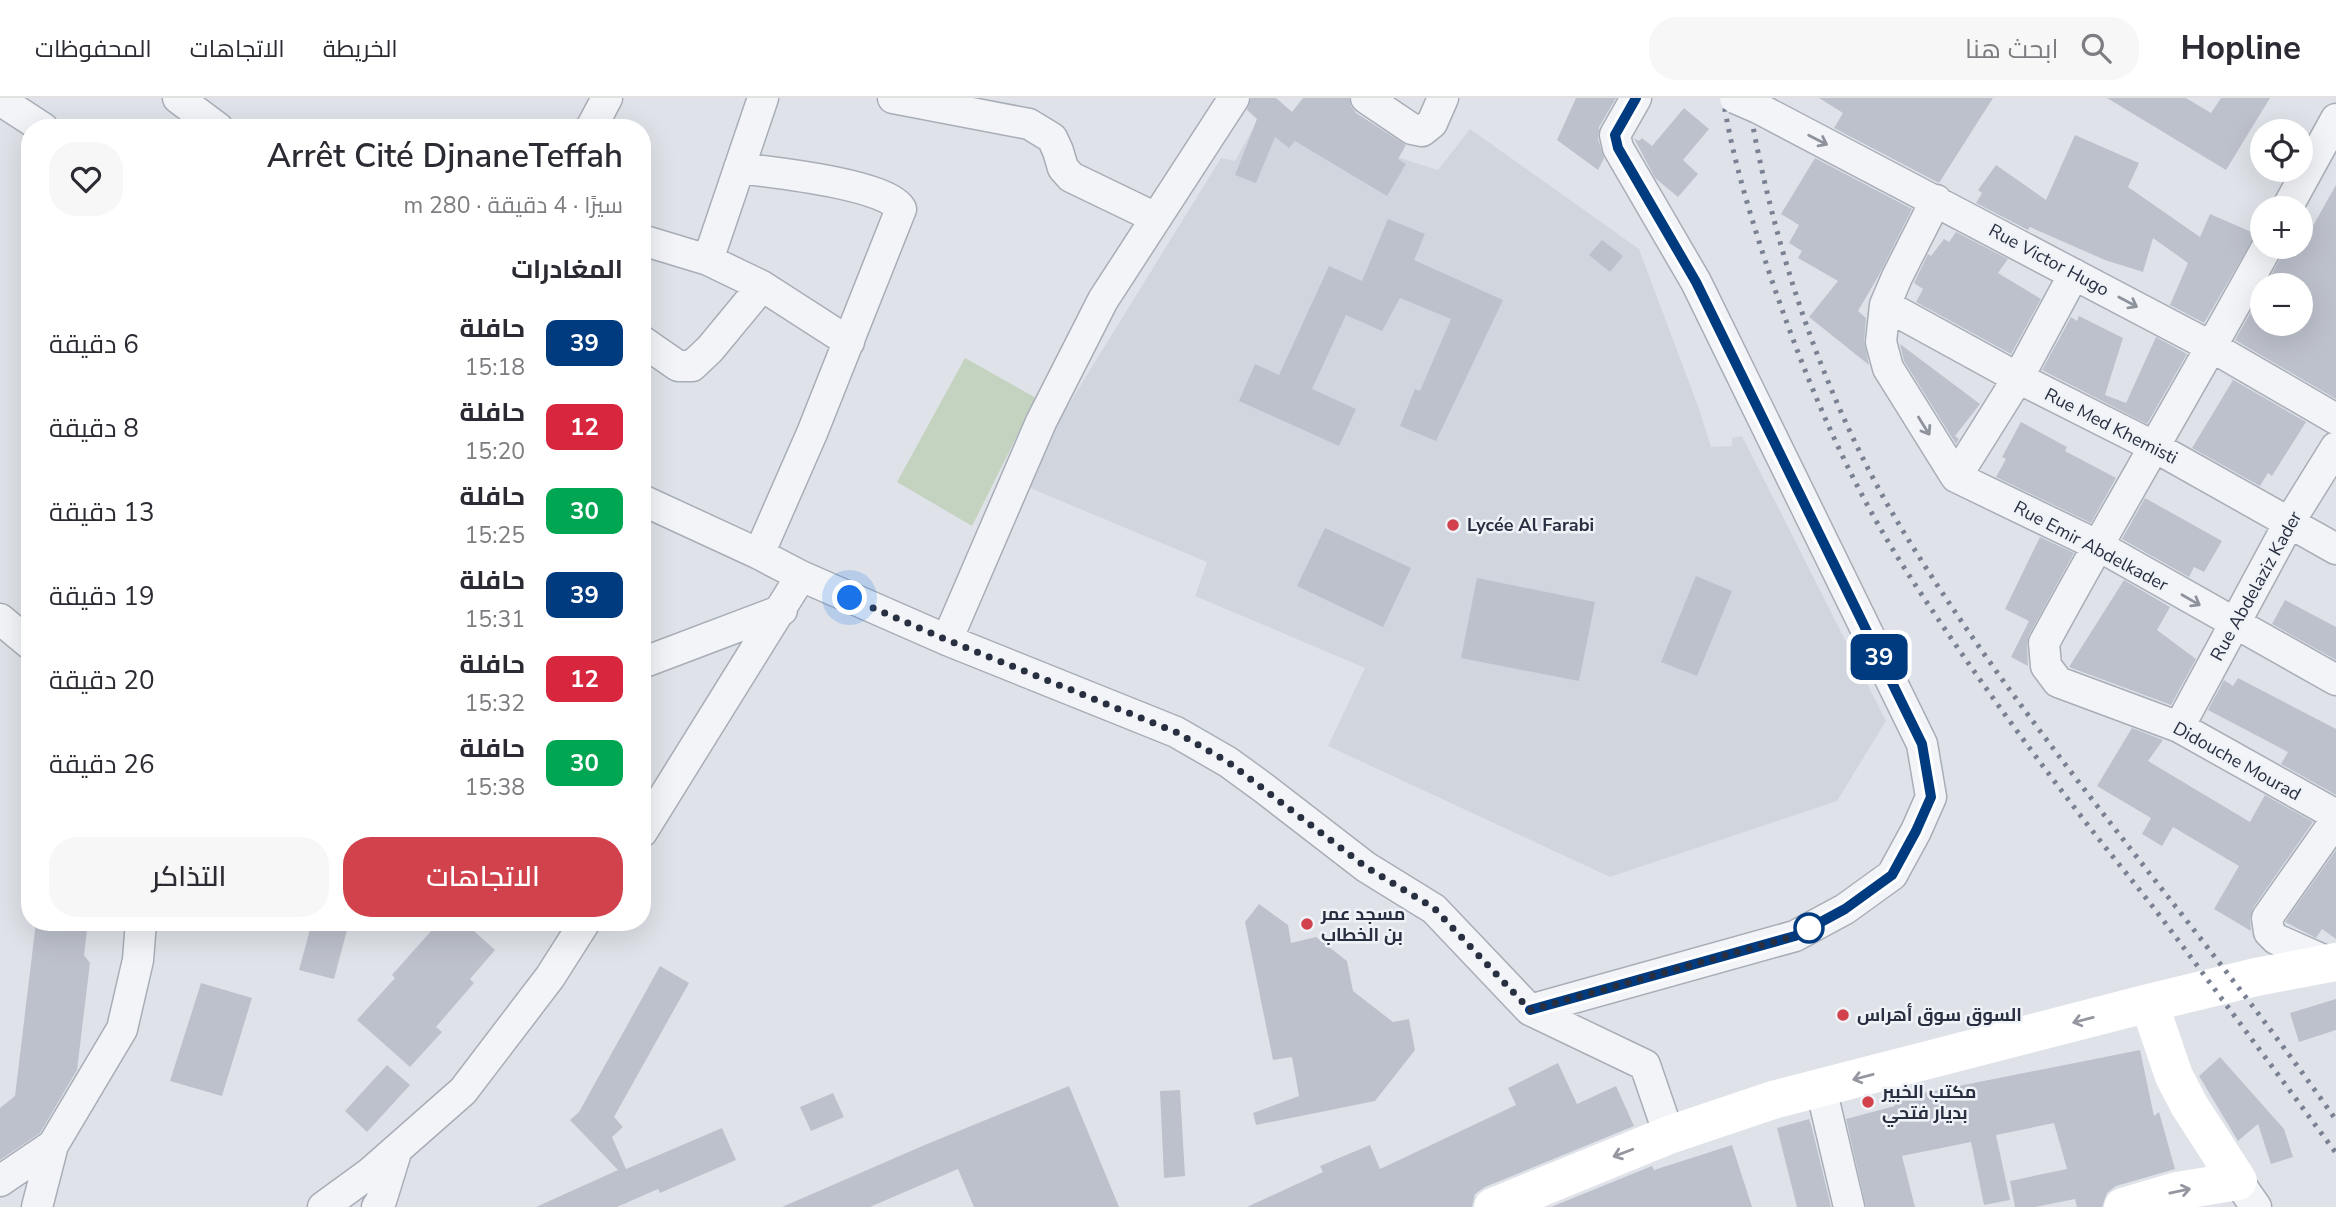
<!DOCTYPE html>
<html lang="ar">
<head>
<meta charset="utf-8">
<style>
	body { margin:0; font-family:"Nunito Sans",Cairo,sans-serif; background:#f7f7f7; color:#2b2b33; direction:rtl; height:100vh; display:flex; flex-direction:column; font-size:26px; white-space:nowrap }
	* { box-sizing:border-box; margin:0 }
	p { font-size:23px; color:#7c7c81 }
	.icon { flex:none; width:38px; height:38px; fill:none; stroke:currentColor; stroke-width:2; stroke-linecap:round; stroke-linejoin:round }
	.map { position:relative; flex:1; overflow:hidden; direction:ltr }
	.side { position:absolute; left:21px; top:21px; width:630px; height:812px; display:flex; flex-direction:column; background:#fff; border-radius:28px; box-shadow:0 7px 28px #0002; direction:rtl }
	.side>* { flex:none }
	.badge { padding:0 14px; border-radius:10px; font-size:24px; line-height:46px }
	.tools { position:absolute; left:2250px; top:21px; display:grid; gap:14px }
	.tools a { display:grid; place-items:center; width:63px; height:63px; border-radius:50%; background:#fff; box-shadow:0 7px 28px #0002; font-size:35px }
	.you { position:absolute; width:35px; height:35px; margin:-18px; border:5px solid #fff; border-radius:50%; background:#1a73e8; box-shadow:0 0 0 10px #1a73e833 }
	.map>.badge { position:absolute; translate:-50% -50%; box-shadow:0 0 0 4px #fff }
	h2 { padding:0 28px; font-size:26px; line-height:63px }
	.round { display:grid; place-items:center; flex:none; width:74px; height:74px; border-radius:28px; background:#f7f7f7 }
	.headline { display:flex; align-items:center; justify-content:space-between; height:119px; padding:0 28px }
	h1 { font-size:33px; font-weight:600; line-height:52px }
	.button { display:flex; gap:14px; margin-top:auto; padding:14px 28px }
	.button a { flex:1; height:80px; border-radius:28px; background:#d1424d; color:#fff; font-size:28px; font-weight:600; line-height:80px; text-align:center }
	.button a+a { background:#f7f7f7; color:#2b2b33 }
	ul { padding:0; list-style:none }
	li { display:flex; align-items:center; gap:21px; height:84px; padding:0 28px }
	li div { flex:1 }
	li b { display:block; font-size:26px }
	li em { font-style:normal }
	li .badge { min-width:77px; font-weight:700; text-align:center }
	header { display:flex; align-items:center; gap:42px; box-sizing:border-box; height:98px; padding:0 35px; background:#fff; border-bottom:2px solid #e1e1e2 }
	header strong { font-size:33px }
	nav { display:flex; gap:38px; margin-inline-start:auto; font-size:24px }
	.search { width:490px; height:63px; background:#f7f7f7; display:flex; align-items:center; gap:18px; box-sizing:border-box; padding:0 24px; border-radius:28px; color:#7c7c81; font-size:26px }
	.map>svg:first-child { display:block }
	.built { fill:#d1d5de }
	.green { fill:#c4d3c0 }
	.building { fill:#bdc1cc }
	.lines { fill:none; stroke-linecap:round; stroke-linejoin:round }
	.street-casing { stroke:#a8adb7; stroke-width:33 }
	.street { stroke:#f2f4f7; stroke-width:30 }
	.secondary { stroke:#fff; stroke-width:38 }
	.rail { stroke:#798193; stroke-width:5; stroke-dasharray:3.5 7; stroke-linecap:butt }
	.street-bridge-casing { stroke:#a8adb7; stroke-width:33; stroke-linecap:butt }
	.street-bridge { stroke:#f2f4f7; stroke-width:30 }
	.oneway { stroke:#8d929c }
	.oneway2 { stroke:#9497a0 }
	.line-casing { stroke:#fff; stroke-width:16 }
	.line { stroke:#003b80; stroke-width:10 }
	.walk { stroke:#282f41; stroke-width:7; stroke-dasharray:0 12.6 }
	.poi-dot { fill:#d1424d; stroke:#eff2f6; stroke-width:2.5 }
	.stop-dot { fill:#fff; stroke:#003b80; stroke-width:3.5 }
	.labels { text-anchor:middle; stroke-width:5; stroke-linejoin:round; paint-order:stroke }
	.street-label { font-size:18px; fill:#282f41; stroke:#eff2f6 }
	.poi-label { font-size:18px; font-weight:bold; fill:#282f41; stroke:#eff2f6; text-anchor:start }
</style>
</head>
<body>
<header>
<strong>Hopline</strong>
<div class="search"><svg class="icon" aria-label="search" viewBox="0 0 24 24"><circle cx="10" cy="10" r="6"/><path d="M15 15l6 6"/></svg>ابحث هنا</div>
<nav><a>الخريطة</a><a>الاتجاهات</a><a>المحفوظات</a></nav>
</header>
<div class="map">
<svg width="2336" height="1109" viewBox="0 0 2336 1109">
	<rect width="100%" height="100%" fill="#dfe3e9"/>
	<!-- built -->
	<path class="built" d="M1261 16 1438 72 1470 31 1639 151 1698 308 1711 349 1732 348V340L1742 338 1886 623 1837 703 1610 779 1328 648 1365 570 1195 498 1207 464 1030 390 1048 340 1221 60 1235 63Z"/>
	<!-- green -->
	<path class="green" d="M965 260 1036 300 972 428 897 384Z"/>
	<!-- building -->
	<path class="building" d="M1251 0H1276L1292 14 1303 0H1349L1351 8 1356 15 1406 47 1398 61 1406 66 1387 98 1295 43 1289 50 1275 39 1256 85 1235 77 1257 21 1247 12Z
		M1576 0H1616L1599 29 1598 41 1604 60 1598 72 1557 42Z
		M1819 0H1993L1939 85 1834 30 1843 15Z
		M2107 0H2186L2211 15 2221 0H2270L2226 72Z
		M1684 10 1709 31 1683 62 1698 76 1678 99 1655 80 1634 40 1639 43 1642 40 1652 48Z
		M2075 37 2139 65 2128 89 2200 139 2210 116 2256 136 2204 225 2170 207 2188 165 2153 140 2143 174 2105 162 2030 129 2028 132 1976 105 1982 95 1978 92 1996 67 2046 102Z
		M1815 60 1912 111 1879 177 1858 213 1866 220 1864 243 1869 267 1809 219 1838 183 1798 160 1802 153 1789 145 1799 127 1781 116Z
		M2336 87V301L2235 242 2263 193V226H2301V187H2266L2282 157 2284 149H2301Z
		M1388 121 1425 136 1414 162 1503 202 1436 343 1400 328 1415 291 1420 293 1451 221 1400 200 1382 233 1346 217 1312 291 1356 311 1339 348 1239 303 1255 266 1279 277 1329 168 1362 183Z
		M1956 134 2008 161 1998 175 2041 201 2011 256 1916 204 1923 191 1914 185 1928 156 1931 158 1944 141 1949 144Z
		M1602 142 1623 158 1610 174 1589 157Z
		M2079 218 2123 240 2105 297 2126 305 2156 239 2187 256 2147 326 2042 272 2071 219 2077 223Z
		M1900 246 1980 306 1955 338 1959 341 1956 346 1904 263Z
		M2218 273 2306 324 2272 378 2268 375 2260 388 2192 350 2233 282Z
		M2021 324 2067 349 2065 353 2116 380 2091 425 1996 379 2006 361 2002 359Z
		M2145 400 2222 443 2204 474 2194 469 2189 479 2122 441Z
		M1325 430 1411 470 1383 529 1297 488Z
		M2040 439 2074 455 2029 537 2027 547 2028 568 2011 559 2029 523 2005 511Z
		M1696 478 1732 493 1697 578 1661 564Z
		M1477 480 1595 504 1579 583 1461 560Z
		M2124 482 2170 509 2157 532 2196 561 2171 607 2069 569Z
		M2285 502 2336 529V562L2272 526Z
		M2238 580 2336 631V697L2281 666 2288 654 2208 612 2224 582 2233 588Z
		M2132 630 2163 642 2148 663 2250 724 2265 697 2313 724 2253 810 2250 821 2251 833 2214 811 2239 768 2173 729 2162 748 2142 736 2151 720 2097 688Z
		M2336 752V841L2322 831 2316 840 2285 824Z
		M1259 806 1288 827 1291 845 1316 839 1347 863 1353 893 1393 924 1409 921 1415 952 1375 1003 1256 1027 1253 1015 1299 998 1292 959 1273 962 1245 824Z
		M36 824H80L87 832 84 857 90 865 77 972 40 1035 0 1062V1010L15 998Z
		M312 824H342L340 830 347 832 334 881 299 872Z
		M439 824H464L495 852 470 881 474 885 436 929 442 934 410 969 357 922 395 880 392 877Z
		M660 868 689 885 614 1019 623 1029 612 1039 626 1071 722 1030 736 1062 660 1095 658 1091 617 1109H536L618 1072 570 1022 579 1014Z
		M201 885 252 900 222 998 170 983Z
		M2336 901V932L2299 944 2290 915Z
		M2140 952 2154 1018 2159 1014 2175 1071 2116 1088 2107 1095 2102 1109H2077L2075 1101 2035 1109H2015L2010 1083 2067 1071 2054 1025 1996 1037 2010 1102 1984 1107 1971 1044 1902 1058 1915 1109H1866L1846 1021 1895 1008 1893 1001Z
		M2220 959 2284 1031 2293 1059 2271 1066 2258 1026 2238 1043 2199 978Z
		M1558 965 1577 1006 1616 988 1634 1028 1485 1089 1475 1096 1472 1109H1247L1323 1074 1320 1068 1370 1047 1380 1071 1516 1007 1508 990Z
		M387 967 410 987 367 1034 345 1013Z
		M1069 988 1119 1109H974L958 1071 870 1109H782L927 1046Z
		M1180 992 1185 1078 1164 1080 1160 993Z
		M833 995 844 1019 811 1033 800 1009Z
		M1809 1021 1812 1030 1831 1109H1797L1777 1030Z
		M1732 1047 1752 1109H1551L1652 1068 1654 1072Z"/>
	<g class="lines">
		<defs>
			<path id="street" d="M178 0 218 30
				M893 0 1029 26 1052 40 1058 53 1063 70 1071 79 1156 120
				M1366 0 1412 31 1422 33 1432 25 1443 0
				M0 2 43 30
				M1758 10 2212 249 2336 321
				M591 30 607 0
				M739 70C770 74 887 86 901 111L812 335 759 456
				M1936 102 1897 179 1885 207 1881 244 1888 270 1956 379 2097 447 2336 582
				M2287 110 2336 21
				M642 142 708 162 762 188 849 244
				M2267 149C2194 282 2116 412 2044 545L2046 568 2058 584 2179 629 2336 717
				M708 162 763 0
				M1885 207 2018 280 2153 348 2336 451
				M642 243 678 268H692L710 251 762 188
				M1956 379 2018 280 2074 176
				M642 402 759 456 801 478 947 542 1176 634 1228 664 1265 691 1366 769 1434 811 1530 912 1645 967 1669 1037
				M0 521 30 546
				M947 542 1041 324 1103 202 1234 0
				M642 565 782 512
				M2179 629 2290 423 2336 349
				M642 734 801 478
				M2330 865 2276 841 2269 834 2267 820 2336 722
				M1530 912 1795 838 1845 811 1892 777 1916 733 1931 699 1922 646 1696 184 1618 50 1615 37 1636 0
				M1821 990 1849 1109
				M0 1083 53 1047
				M2238 1083 2256 1109
				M37 1109 53 1047 122 931 138 862 141 824
				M323 1109 371 1074 463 993 550 879 585 824
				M377 1109 381 1103 397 1051"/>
		</defs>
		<!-- street casing -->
		<use href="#street" class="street-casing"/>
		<!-- street -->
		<use href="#street" class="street"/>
		<!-- secondary -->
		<path class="secondary" d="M1493 1109 1669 1037 1773 1002 2149 905 2256 879 2336 864
			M2123 1109 2177 1093 2238 1083 2189 1007 2174 978 2149 905"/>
		<!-- rail -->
		<path class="rail" d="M1723 0C1732 58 1750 117 1769 174 1804 277 1846 379 1905 471 1958 553 2015 632 2074 709 2104 749 2136 786 2166 826 2223 902 2279 978 2336 1055
			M1748 0C1772 147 1825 305 1903 433 2030 641 2196 822 2336 1022"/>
		<defs>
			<path id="street-bridge" d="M1735 0 1758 10"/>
		</defs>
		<!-- street-bridge casing -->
		<use href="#street-bridge" class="street-bridge-casing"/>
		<!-- street-bridge -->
		<use href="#street-bridge" class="street-bridge"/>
	</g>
	<!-- one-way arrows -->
	<defs><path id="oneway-shaft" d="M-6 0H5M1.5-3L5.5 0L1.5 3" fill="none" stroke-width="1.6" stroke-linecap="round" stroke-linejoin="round" transform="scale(1.75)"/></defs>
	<g class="oneway">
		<use href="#oneway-shaft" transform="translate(1818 42) rotate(27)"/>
		<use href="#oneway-shaft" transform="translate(2128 204) rotate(28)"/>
		<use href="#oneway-shaft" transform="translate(1924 328) rotate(58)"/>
		<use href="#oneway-shaft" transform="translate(2191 502) rotate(30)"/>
	</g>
	<g class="oneway2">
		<use href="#oneway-shaft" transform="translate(2083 922) rotate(165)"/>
		<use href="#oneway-shaft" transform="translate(1863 979) rotate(165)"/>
		<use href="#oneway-shaft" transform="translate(1623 1055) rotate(159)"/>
		<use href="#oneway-shaft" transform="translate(2180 1093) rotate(-12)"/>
	</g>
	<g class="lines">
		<defs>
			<path id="line" d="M1530 912 1795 838 1845 811 1892 777 1916 733 1931 699 1922 646 1696 184 1618 50 1615 37 1636 0"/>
		</defs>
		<!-- line casing -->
		<use href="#line" class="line-casing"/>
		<!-- line -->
		<use href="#line" class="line"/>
		<!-- walk -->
		<path class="walk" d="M850 500 947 542 1176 634 1228 664 1366 769 1434 810 1530 912 1795 838 1811 829 1809 830"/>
	</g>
	<!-- markers -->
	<g class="poi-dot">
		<circle cx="1453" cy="427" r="7"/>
		<circle cx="1307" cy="826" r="7"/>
		<circle cx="1843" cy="917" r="7"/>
		<circle cx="1868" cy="1004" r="7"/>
	</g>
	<circle class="stop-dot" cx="1809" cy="830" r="14"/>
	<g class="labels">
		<!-- street labels -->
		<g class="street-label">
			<text transform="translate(2049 162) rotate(28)" y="6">Rue Victor Hugo</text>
			<text transform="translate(2111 328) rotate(27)" y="6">Rue Med Khemisti</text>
			<text transform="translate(2091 448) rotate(28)" y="6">Rue Emir Abdelkader</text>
			<text transform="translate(2256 488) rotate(-61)" y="6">Rue Abdelaziz Kader</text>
			<text transform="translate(2237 663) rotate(29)" y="6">Didouche Mourad</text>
		</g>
		<!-- poi labels -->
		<g class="poi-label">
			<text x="1467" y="433">Lycée Al Farabi</text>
			<text x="1321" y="822">مسجد عمر<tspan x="1321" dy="21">بن الخطاب</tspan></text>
			<text x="1857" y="923">السوق سوق أهراس</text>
			<text x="1882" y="1000">مكتب الخبير<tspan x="1882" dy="21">بديار فتحي</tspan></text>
		</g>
	</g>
</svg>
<div class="tools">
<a><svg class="icon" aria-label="locate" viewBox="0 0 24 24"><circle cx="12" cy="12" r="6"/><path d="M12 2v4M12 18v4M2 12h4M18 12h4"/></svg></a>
<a>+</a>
<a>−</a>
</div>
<div class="you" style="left:850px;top:500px"></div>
<b class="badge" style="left:1879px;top:559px;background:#003b80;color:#fff">39</b>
<section class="side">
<div class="headline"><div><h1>Arrêt Cité DjnaneTeffah</h1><p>سيرًا · 4 دقيقة · 280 m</p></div><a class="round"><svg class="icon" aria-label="heart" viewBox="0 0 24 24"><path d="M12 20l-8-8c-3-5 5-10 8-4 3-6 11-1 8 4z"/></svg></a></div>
<h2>المغادرات</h2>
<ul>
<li><span class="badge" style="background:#003b80;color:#fff">39</span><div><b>حافلة</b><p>15:18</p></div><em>6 دقيقة</em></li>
<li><span class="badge" style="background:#d7263d;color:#fff">12</span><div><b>حافلة</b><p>15:20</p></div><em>8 دقيقة</em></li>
<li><span class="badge" style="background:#00a651;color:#fff">30</span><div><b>حافلة</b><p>15:25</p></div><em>13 دقيقة</em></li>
<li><span class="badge" style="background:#003b80;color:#fff">39</span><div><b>حافلة</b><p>15:31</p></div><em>19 دقيقة</em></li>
<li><span class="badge" style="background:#d7263d;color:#fff">12</span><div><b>حافلة</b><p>15:32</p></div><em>20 دقيقة</em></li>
<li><span class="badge" style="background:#00a651;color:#fff">30</span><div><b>حافلة</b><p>15:38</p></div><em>26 دقيقة</em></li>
</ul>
<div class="button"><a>الاتجاهات</a><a>التذاكر</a></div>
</section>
</div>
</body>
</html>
